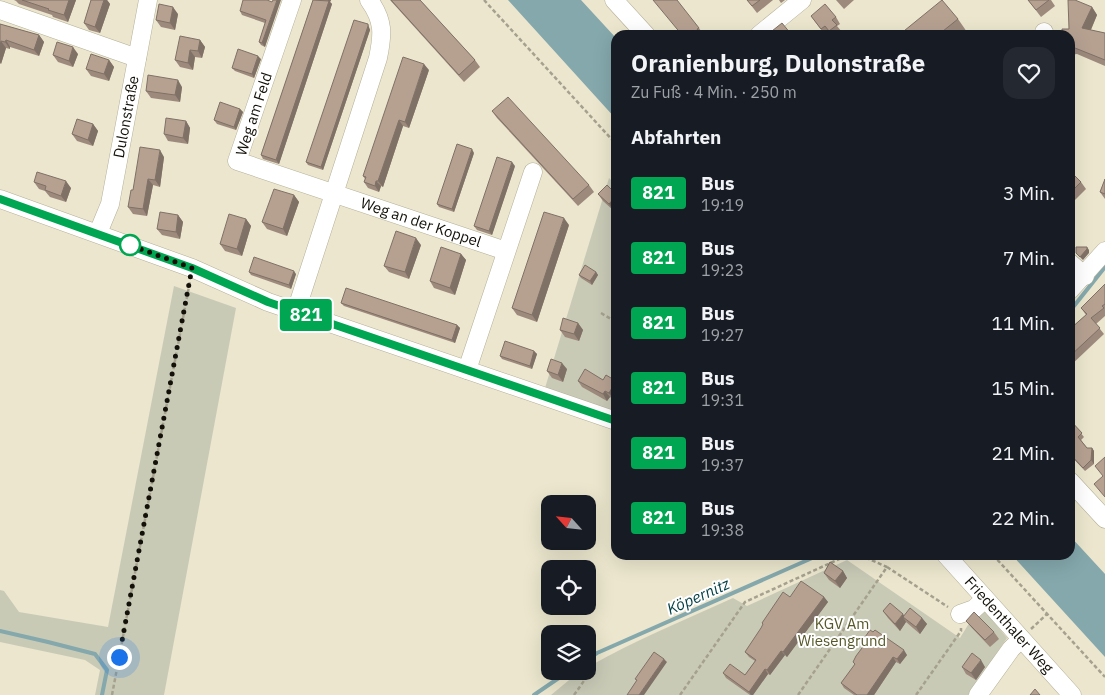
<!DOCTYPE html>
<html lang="de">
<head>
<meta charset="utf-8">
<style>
	body { margin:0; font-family:"IBM Plex Sans",sans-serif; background:#242831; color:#f1f3f6; height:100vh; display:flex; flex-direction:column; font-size:19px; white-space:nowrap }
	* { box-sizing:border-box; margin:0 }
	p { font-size:16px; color:#9ea1a6 }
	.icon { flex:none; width:28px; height:28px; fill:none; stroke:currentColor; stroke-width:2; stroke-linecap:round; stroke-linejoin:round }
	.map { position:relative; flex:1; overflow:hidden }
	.side { position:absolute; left:611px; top:30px; width:464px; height:530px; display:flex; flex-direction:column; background:#171b24; border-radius:15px; box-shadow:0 5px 20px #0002 }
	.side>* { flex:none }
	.badge { padding:0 10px; border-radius:4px; font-size:18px; line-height:32px }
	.needle { width:32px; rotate:297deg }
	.controls { position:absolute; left:541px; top:495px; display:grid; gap:10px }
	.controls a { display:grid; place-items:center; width:55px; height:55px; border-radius:10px; background:#171b24; box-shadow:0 5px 20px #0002; font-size:25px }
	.you { position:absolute; width:25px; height:25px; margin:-12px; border:4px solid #fff; border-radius:50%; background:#1a73e8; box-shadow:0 0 0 8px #1a73e833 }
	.map>.badge { position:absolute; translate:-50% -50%; box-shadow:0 0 0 2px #fff }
	h2 { padding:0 20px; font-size:19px; line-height:45px }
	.round { display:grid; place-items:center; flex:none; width:52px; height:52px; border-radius:15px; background:#242831 }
	.headline { display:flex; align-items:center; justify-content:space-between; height:85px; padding:0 20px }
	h1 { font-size:24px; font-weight:700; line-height:38px }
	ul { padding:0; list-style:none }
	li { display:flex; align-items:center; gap:15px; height:65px; padding:0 20px }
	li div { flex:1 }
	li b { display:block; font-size:19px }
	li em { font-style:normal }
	li .badge { min-width:55px; font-weight:700; text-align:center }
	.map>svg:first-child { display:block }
	.green { fill:#c8cab6 }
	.water { fill:#84a8ac }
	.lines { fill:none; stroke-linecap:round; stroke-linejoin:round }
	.stream { stroke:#84a8ac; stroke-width:4 }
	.minor-casing { stroke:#b3af97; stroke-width:19 }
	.path { stroke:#a5a18e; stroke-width:2.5; stroke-dasharray:4 2.5; stroke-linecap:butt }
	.minor { stroke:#fff; stroke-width:18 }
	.wall { fill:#9d8a7d }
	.shaded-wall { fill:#7f7166 }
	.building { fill:#b6a191; stroke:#7f7166 }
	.line-casing { stroke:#fff; stroke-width:11 }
	.line { stroke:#00a651; stroke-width:8 }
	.walk { stroke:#121008; stroke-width:5; stroke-dasharray:0 9 }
	.stop-dot { fill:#fff; stroke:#00a651; stroke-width:2.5 }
	.labels { text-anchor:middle; stroke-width:4; stroke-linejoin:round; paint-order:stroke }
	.street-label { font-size:15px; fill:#121008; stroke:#fff }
	.park-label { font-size:15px; fill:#565827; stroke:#fff }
	.water-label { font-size:16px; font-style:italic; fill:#023f45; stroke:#fff }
</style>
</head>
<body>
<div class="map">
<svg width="1105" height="695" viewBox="0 0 1105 695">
	<rect width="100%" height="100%" fill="#ebe6cd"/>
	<!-- green -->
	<path class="green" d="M609 178 616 185V412L545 388Z
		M174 286 236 308 164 695H95L100 670 85 660 0 642V590L4 591 19 612 108 627Z
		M847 560 960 638 968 625 984 610 1007 638 968 695H551L580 671H588V667C634 641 684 620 733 598L747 606Z"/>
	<!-- water -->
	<path class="water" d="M508 0H581L616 38V119Z
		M1070 536 1105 574V657L1012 555H1070Z"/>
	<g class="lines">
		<!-- stream -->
		<path class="stream" d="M1070 311 1105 267
			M0 631 48 642 95 654 107 670 102 695
			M588 659 597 653 819 555
			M534 695 569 671"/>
		<defs>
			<g id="minor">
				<path id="s1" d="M292 0 237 161 506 251"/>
				<path d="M614 0 646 35"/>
				<path d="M0 10 137 58"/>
				<path d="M1044 32 1045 35"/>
				<path d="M759 35 802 0"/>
				<path d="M0 199 192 268 268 302 616 421"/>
				<path id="s2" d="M98 233 110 204 148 0"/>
				<path d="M1070 263 1085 276"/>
				<path d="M1070 290 1105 251"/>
				<path d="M296 311 378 58C383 34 384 21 369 0"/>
				<path d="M467 370 533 172"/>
				<path d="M1070 481 1105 519"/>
				<path id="s3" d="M946 555 1072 695"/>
				<path d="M960 614 974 609 985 599"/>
				<path d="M978 695 1011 649 1021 639"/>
			</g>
		</defs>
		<!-- minor casing -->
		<use href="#minor" class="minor-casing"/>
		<!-- path -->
		<path class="path" d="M484 0 616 144
			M601 313 616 322
			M860 555 887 567
			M993 555 1105 677
			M1031 629 1047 614
			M112 695 190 281
			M574 695 586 678
			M680 695 745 602 848 555
			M798 695 887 567 948 607
			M916 695 961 631V628"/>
		<!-- minor -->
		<use href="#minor" class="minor"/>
	</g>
	<!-- wall -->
	<path class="wall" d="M14 0H76L68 22 53 17 52 15 19 4 16 1Z
		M91 0H107L110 4 100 33 89 30 84 23Z
		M313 0H331L330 2 332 4 279 164 263 159 261 155Z
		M390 0H420L475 60 480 67 464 82Z
		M747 0H773L757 13Z
		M779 0H785L781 3Z
		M836 0H854L844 9Z
		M1028 0H1051L1055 6 1041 17Z
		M272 2 265 47 261 45 259 42 265 23 242 15 240 11Z
		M1092 7 1097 15 1091 30 1105 33V66L1077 54 1070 55V35L1069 29Z
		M178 14 175 30 161 27 156 20Z
		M811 16 836 17 840 24 837 26 842 32 838 35H831L829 33 827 35H825Z
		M958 19 967 32 963 35H899Z
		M0 24 39 35 44 42 39 56 10 47V49L6 48 1 64 0 63Z
		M370 28V30L323 170 308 165 306 162Z
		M699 28 701 31 700 32 682 35Z
		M200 40 205 47 202 58 195 57 193 70 180 67 175 60Z
		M78 54 73 67 58 62 53 55Z
		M261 59 254 78 235 71 232 68Z
		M109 60 114 67 109 81 91 76 86 69Z
		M429 70 409 128 403 126 383 187 381 186 379 192 368 188 364 182 365 179 363 176Z
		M182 87 180 102 151 98 146 91Z
		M240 109 243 112 236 130 217 124 214 120Z
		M492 111 589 185 594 192 578 206 497 118Z
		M186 121 190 128 188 144 168 141 164 134Z
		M93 124 98 131 93 146 77 141 72 134Z
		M474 153 454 212 439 207 437 204Z
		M164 157 160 187 153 185 147 216 133 214 128 207 133 190Z
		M515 166 492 235 477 230 474 226Z
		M1070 171 1081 182 1086 189 1070 205Z
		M1105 179V199L1100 192Z
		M34 182 71 188 66 202 50 197 45 191 39 189Z
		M607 185 614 211 603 201 598 194Z
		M294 195 299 202 287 236 267 229 262 222Z
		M178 215 183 222 180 239 162 235 157 229Z
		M246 219 251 226 242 256 225 251 220 244Z
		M569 225 537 322 517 315 512 308Z
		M421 245 409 279 389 272 384 266Z
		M461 254 466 260 455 295 434 288 430 281Z
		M249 272 296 274 291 289 251 275Z
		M596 272 598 275 592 285 581 278 579 275Z
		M1105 284V316L1096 324 1104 334 1070 366V329L1086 315 1081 308Z
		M341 303 457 325 460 328 455 343 344 306Z
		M578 323 583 330 579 341 565 337 560 330Z
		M534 351 537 354 532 369 502 359 500 356Z
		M567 369 563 382 552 378 547 371Z
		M603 380 616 382V395L614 400 610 397 607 401 582 387 578 381Z
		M1070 420 1084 437 1081 440 1087 448H1092L1094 451V464L1085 471 1070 455Z
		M843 571 847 578 840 588 829 580 824 573Z
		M790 597H824L828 602 787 657 785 655 770 675 768 674 753 695H750L726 678 723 673 745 675 755 661 749 657 745 652Z
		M883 611 904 616 922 618 927 624 920 634 906 622 900 631 888 618Z
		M966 621 994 632 999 639 990 647 971 627Z
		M865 637 907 655 900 664 896 662 874 695H854L844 688 841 683 855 665 853 662 867 641Z
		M962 667H985L976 680 966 674Z"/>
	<!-- shaded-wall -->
	<path class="shaded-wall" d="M69 0H76L68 22 64 15Z
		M104 0H107L110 4 100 33 95 27Z
		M277 0H281L265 47 262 43Z
		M328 0H331L330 2 332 4 279 164 276 160Z
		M173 7 178 14 175 30 170 23Z
		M1092 7 1097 15 1088 36 1082 28Z
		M368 24 370 30 323 170 321 167Z
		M39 35 44 42 39 56 34 50Z
		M6 40 10 47V49L5 42Z
		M200 40 205 47 202 58 198 51Z
		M1 41 6 48 1 64 0 62V46Z
		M73 47 78 54 73 67 69 61Z
		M190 50 195 57 193 70 188 63Z
		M258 56 261 59 254 78 252 74Z
		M109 60 114 67 109 81 104 74Z
		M424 64 429 70 409 128 405 122Z
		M178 80 182 87 180 102 175 95Z
		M240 109 243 112 236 130 234 127Z
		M399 120 403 126 383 187 378 181Z
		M186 121 190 128 188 144 183 138Z
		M93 124 98 131 93 146 88 140Z
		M472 149 474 153 454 212 452 209Z
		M160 150 164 157 160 187 155 180Z
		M512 162 515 166 492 235 489 231Z
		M148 179 153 185 147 216 143 209Z
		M66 181 71 188 66 202 61 196Z
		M376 181 381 186 379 192 375 186Z
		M294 195 299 202 287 236 283 229Z
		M616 196V208L614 211 609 204Z
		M178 215 183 222 180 239 176 232Z
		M564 218 569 225 537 322 532 315Z
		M246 219 251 226 242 256 237 249Z
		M416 238 421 245 409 279 405 272Z
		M1087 247 1089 250V253L1083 260 1080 257Z
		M461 254 466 260 455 295 450 288Z
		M294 271 296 274 291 289 289 285Z
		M596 272 598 275 592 285 590 281Z
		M578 323 583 330 579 341 574 334Z
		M457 325 460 328 455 343 452 340Z
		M534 351 537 354 532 369 530 366Z
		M562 363 567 369 563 382 558 375Z
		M616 381V395L614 400 609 393Z
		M605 391 610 397 607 401 603 394Z
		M1092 448 1094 451V464L1091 460Z
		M843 571 847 578 840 588 835 581Z
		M824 597 828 602 787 657 783 652Z
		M903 614 908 621 903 617 906 622 900 631 895 624Z
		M922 618 927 624 920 634 916 627Z
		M904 650 907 655 900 664 897 659Z
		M781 651 785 655 770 675 767 670Z
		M893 657 896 662 874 695H867Z
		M664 659 667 662 644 695H639Z
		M981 660 985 667 976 680 971 673Z
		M765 669 768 674 753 695H751L749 692Z"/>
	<!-- building -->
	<path class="building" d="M22 0H69L64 15 48 10 49 9Z
		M91 0H104L95 27 84 23Z
		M243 0H267L272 2 273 0H277L262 43 259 42 266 20 240 11Z
		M313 0 329 1 276 160 261 155Z
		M391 0H420L475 60 459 75Z
		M653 0H677L699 28 697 29 701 35H682Z
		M747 0H760L752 6Z
		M942 0 958 19 938 35H899Z
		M1028 0H1049L1036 10Z
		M1068 0H1075L1092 7 1082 28 1105 33V60L1070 46V35H1056L1062 34V29H1069Z
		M159 4 173 7 170 23 156 20Z
		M825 4 836 17 832 20 837 25 829 31 825 26 821 29 811 16Z
		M354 20 368 24V26L321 167 306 162Z
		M782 23 791 34 790 35H775L772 31Z
		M0 24 39 35 34 50 6 40 5 42 1 41 0 46Z
		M180 36 200 40 198 51 190 50 188 63 175 60Z
		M57 42 73 47 69 61 53 55Z
		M238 49 258 56 252 74 232 68Z
		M91 54 109 60 104 74 86 69Z
		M403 57 424 64 405 122 399 120 378 181H376L375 186 364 182 366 177 363 176Z
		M148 75 178 80 175 95 146 91Z
		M508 97 589 185 573 199 492 111Z
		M220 102 240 109 234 127 214 120Z
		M166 118 186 121 183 138 164 134Z
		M77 119 93 124 88 140 72 134Z
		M457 144 472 149 452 209 437 204Z
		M140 147 160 150 155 180 148 179 143 209 128 207 131 190H133Z
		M497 157 512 162 489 231 474 226Z
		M1070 171 1081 182 1070 193Z
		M37 172 66 181 61 196 45 190 46 186 34 182Z
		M1105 179V194L1100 192Z
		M607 185 616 194V196L609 204 598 194Z
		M274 189 294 195 283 229 262 222Z
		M160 212 178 215 176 232 157 229Z
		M544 212 564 218 532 315 512 308Z
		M229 214 246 219 237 249 220 244Z
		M396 231 416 238 405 272 384 266Z
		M441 247 461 254 450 288 430 281Z
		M1076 247H1087V249L1080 257 1076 253Z
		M254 257 294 271 289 285 249 272Z
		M585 265 596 272 590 281 579 275Z
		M1105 284V304L1102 306 1104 308 1091 318 1100 328 1070 356V329L1087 314 1081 308Z
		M346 288 457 325 452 340 341 303Z
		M563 318 578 323 574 334 560 330Z
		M505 341 534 351 530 366 500 356Z
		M551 359 562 363 558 375 547 371Z
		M585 369 603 380 606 375 616 381 609 393 605 391 603 394 578 381Z
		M1070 420 1082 433 1078 437 1087 448H1092L1091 460 1083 468 1070 454Z
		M1105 457V497L1094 484 1103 476 1095 466Z
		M830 562 843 571 835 581 824 573Z
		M801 581 824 597 783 652 781 651 767 670 765 669 749 692 723 673 730 664 745 675 756 660 745 652 761 628 763 624 762 623 783 592 790 597Z
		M890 603 903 614 895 624 883 611Z
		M910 608 922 618 916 627 903 617Z
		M974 612 994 632 985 640 966 621Z
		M870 630 873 632 875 630 904 650 897 659 893 657 867 695H857L841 683 855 664 853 662 856 656 868 640 865 637Z
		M654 652 664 659 639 695H627L637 680 635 679Z
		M972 653 981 660 971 673 962 667Z
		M1035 689 1040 695H1030Z"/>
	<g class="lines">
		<defs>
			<path id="line" d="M0 199 192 268 268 302 616 421"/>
		</defs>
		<!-- line casing -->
		<use href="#line" class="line-casing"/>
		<!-- line -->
		<use href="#line" class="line"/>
		<!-- walk -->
		<path class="walk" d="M119 657 192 268 130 245"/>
	</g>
	<!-- markers -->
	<circle class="stop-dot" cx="130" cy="245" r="10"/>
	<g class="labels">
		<!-- street labels -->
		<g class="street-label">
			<text transform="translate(254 114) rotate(-72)" y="5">Weg am Feld</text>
			<text dy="5" stroke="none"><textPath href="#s2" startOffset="120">Dulonstraße</textPath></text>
			<text dy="5" stroke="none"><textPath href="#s1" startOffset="364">Weg an der Koppel</textPath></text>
			<text dy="5" stroke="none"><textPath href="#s3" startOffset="94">Friedenthaler Weg</textPath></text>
		</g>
		<!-- park labels -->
		<g class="park-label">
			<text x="842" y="629">KGV Am<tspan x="842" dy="17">Wiesengrund</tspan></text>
		</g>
		<!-- water labels -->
		<g class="water-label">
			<text transform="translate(698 596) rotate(-24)" y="6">Köpernitz</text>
		</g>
	</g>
</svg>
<div class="controls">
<a><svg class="needle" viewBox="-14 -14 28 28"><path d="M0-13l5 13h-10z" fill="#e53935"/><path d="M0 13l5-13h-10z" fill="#9ea1a6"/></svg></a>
<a><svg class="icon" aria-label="locate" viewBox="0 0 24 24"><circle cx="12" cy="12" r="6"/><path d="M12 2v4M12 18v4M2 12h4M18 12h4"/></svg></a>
<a><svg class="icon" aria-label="layers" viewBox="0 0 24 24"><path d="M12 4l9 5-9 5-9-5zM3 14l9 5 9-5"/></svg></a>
</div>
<div class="you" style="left:119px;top:657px"></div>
<b class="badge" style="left:306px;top:315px;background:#00a651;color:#fff">821</b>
<section class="side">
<div class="headline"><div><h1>Oranienburg, Dulonstraße</h1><p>Zu Fuß · 4 Min. · 250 m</p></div><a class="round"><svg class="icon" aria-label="heart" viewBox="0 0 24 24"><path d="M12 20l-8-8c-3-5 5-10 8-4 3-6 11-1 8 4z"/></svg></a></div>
<h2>Abfahrten</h2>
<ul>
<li><span class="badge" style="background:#00a651;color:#fff">821</span><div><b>Bus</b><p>19:19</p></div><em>3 Min.</em></li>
<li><span class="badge" style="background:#00a651;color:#fff">821</span><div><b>Bus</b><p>19:23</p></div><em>7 Min.</em></li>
<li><span class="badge" style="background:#00a651;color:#fff">821</span><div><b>Bus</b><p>19:27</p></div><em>11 Min.</em></li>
<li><span class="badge" style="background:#00a651;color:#fff">821</span><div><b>Bus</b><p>19:31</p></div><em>15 Min.</em></li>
<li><span class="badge" style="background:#00a651;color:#fff">821</span><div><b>Bus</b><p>19:37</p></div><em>21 Min.</em></li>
<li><span class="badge" style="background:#00a651;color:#fff">821</span><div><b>Bus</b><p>19:38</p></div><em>22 Min.</em></li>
</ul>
</section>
</div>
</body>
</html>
